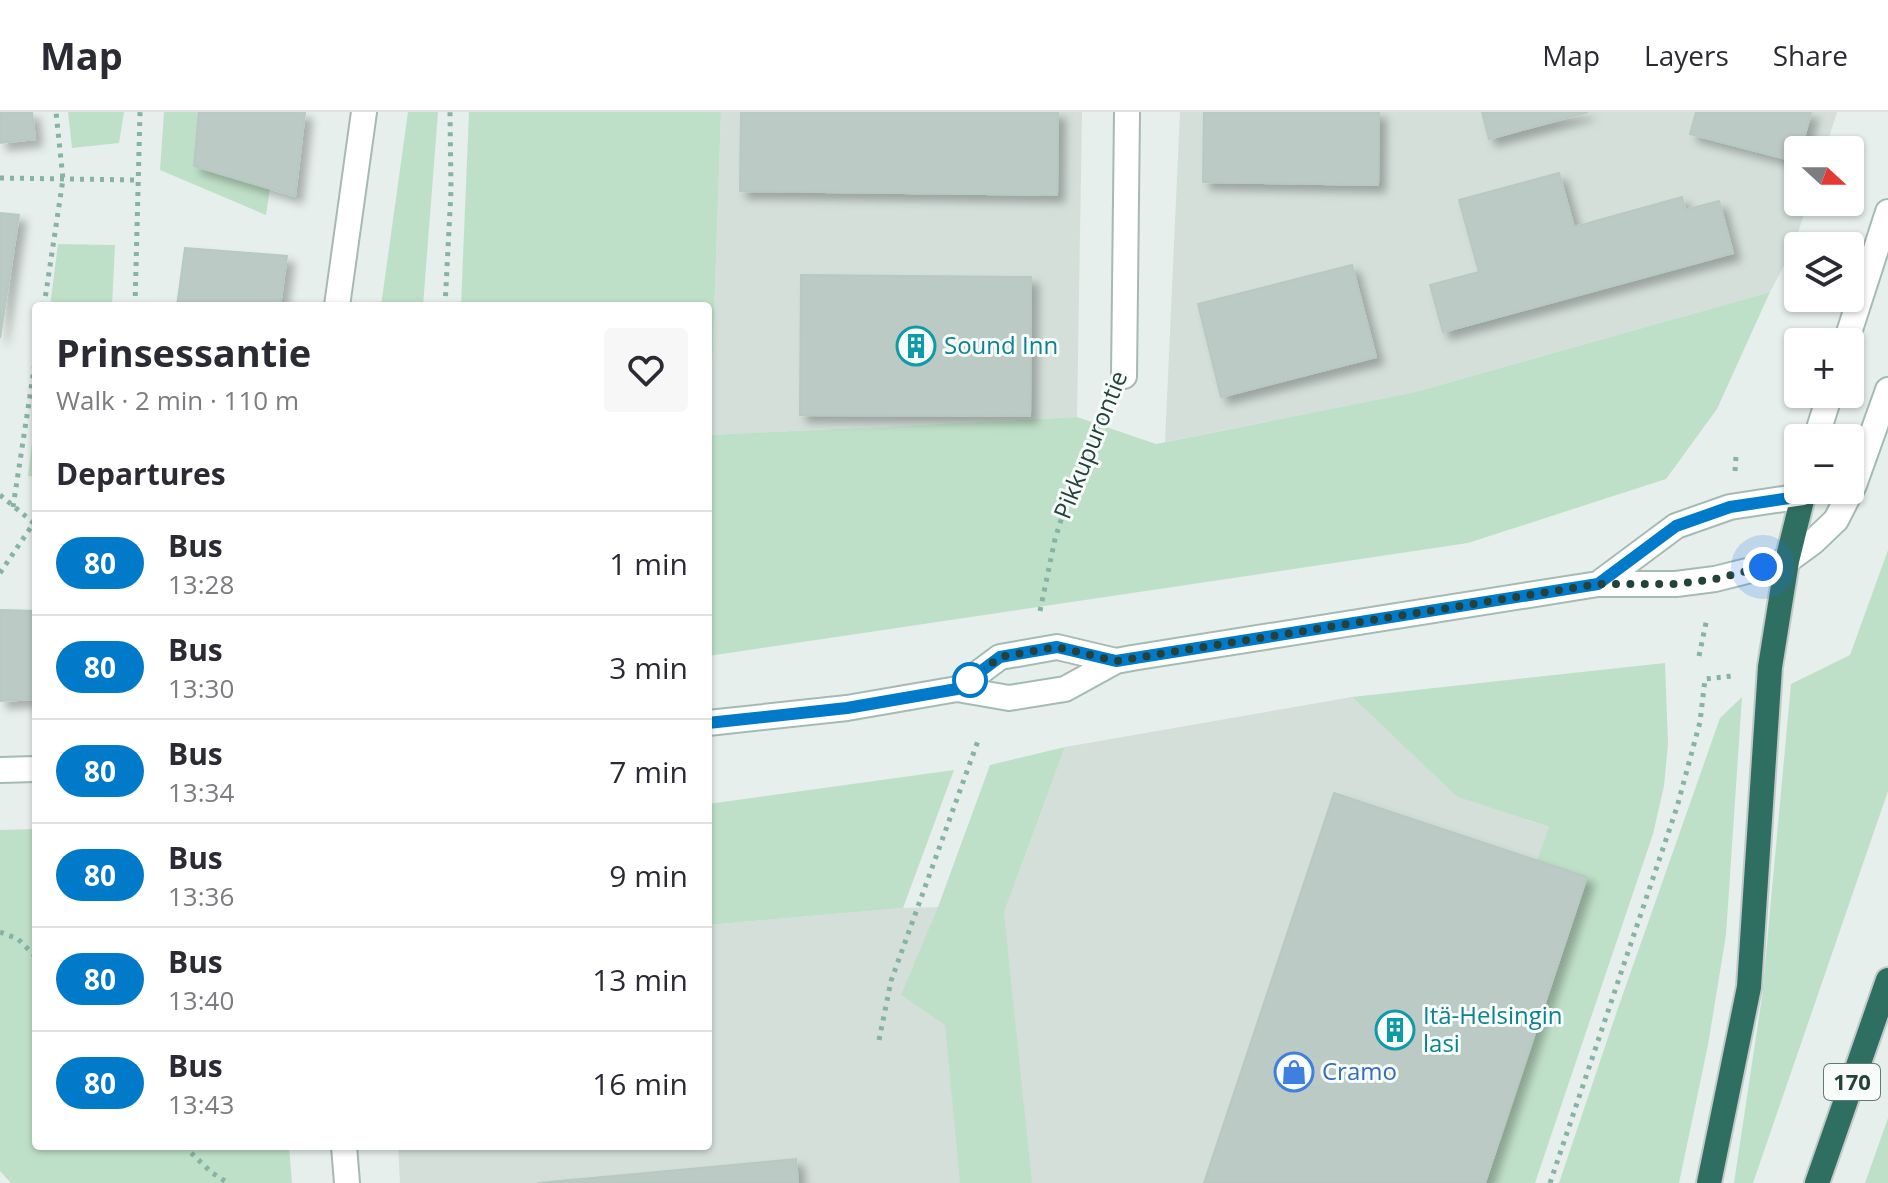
<!DOCTYPE html>
<html lang="en">
<head>
<meta charset="utf-8">
<style>
	body { margin:0; font-family:"Open Sans",sans-serif; background:#f7f7f7; color:#2b2b33; height:100vh; display:flex; flex-direction:column; font-size:30px; white-space:nowrap }
	* { box-sizing:border-box; margin:0 }
	p { font-size:26px; color:#7c7c81 }
	.icon { flex:none; width:44px; height:44px; fill:none; stroke:currentColor; stroke-width:2; stroke-linecap:round; stroke-linejoin:round }
	.map { position:relative; flex:1; overflow:hidden }
	.details { position:absolute; left:32px; top:190px; width:680px; height:848px; display:flex; flex-direction:column; background:#fff; border-radius:8px; box-shadow:0 2px 6px #0004 }
	.details>* { flex:none }
	.badge { padding:0 16px; border-radius:26px; font-size:28px; line-height:52px }
	.needle { width:52px; rotate:111deg }
	.buttons { position:absolute; left:1784px; top:24px; display:grid; gap:16px }
	.buttons a { display:grid; place-items:center; width:80px; height:80px; border-radius:8px; background:#fff; box-shadow:0 2px 6px #0004; font-size:40px }
	.you { position:absolute; width:40px; height:40px; margin:-20px; border:6px solid #fff; border-radius:50%; background:#1a73e8; box-shadow:0 0 0 12px #1a73e833 }
	.map>.badge { position:absolute; translate:-50% -50%; box-shadow:0 0 0 4px #fff }
	h2 { padding:0 24px; font-size:30px; line-height:72px }
	.round { display:grid; place-items:center; flex:none; width:84px; height:84px; border-radius:8px; background:#f7f7f7 }
	.overview { display:flex; align-items:center; justify-content:space-between; height:136px; padding:0 24px }
	h1 { font-size:38px; font-weight:700; line-height:60px }
	ul { padding:0; list-style:none }
	li { display:flex; align-items:center; gap:24px; height:104px; padding:0 24px; border-top:2px solid #e1e1e2 }
	li div { flex:1 }
	li b { display:block; font-size:30px }
	li em { font-style:normal }
	li .badge { min-width:88px; font-weight:700; text-align:center }
	header { display:flex; align-items:center; gap:48px; box-sizing:border-box; height:112px; padding:0 40px; background:#fff; border-bottom:2px solid #e1e1e2 }
	header strong { font-size:38px }
	nav { display:flex; gap:44px; margin-inline-start:auto; font-size:28px }
	.map>svg:first-child { display:block }
	.built { fill:#d4dfda }
	.green { fill:#bfe0c8 }
	.building { fill:#bbcac4; stroke:#b8c9c2; stroke-width:2; filter:url(#shadow) }
	.lines { fill:none; stroke-linecap:round; stroke-linejoin:round }
	.street-casing { stroke:#a8b8b2; stroke-width:28 }
	.secondary-casing { stroke:#a4bbb3; stroke-width:28 }
	.highway-casing { stroke:#c2cac8; stroke-width:28 }
	.path { stroke:#86b3a5; stroke-width:5; stroke-dasharray:4 6; stroke-linecap:butt }
	.street { stroke:#fff; stroke-width:24 }
	.secondary { stroke:#fff; stroke-width:24 }
	.highway { stroke:#2f6f62; stroke-width:24 }
	.line-casing { stroke:#fff; stroke-width:18 }
	.line { stroke:#007ac9; stroke-width:12 }
	.walk { stroke:#24423a; stroke-width:8; stroke-dasharray:0 14.4 }
	.stop-dot { fill:#fff; stroke:#007ac9; stroke-width:4 }
	.labels { text-anchor:middle; stroke-width:6; stroke-linejoin:round; paint-order:stroke }
	.shield { fill:#f7fbf9; stroke:#637a73; stroke-width:2 }
	.shield-label { font-size:22px; font-weight:bold; fill:#24423a }
	.culture-label { font-size:24px; fill:#0d838f; stroke:#f7fbf9; text-anchor:start }
	.street-label { font-size:24px; fill:#24423a; stroke:#f7fbf9 }
	.shop-label { font-size:24px; fill:#366cbe; stroke:#f7fbf9; text-anchor:start }
</style>
</head>
<body>
<header>
<strong>Map</strong>
<nav><a>Map</a><a>Layers</a><a>Share</a></nav>
</header>
<div class="map">
<svg width="1888" height="1071" viewBox="0 0 1888 1071">
	<defs>
		<filter id="shadow"><feDropShadow dx="7" dy="7" stdDeviation="4" flood-color="#0004"/></filter>
	</defs>
	<rect width="100%" height="100%" fill="#e6efeb"/>
	<!-- built -->
	<path class="built" d="M721 0H1082L1077 305 710 323Z
		M1180 0H1837L1825 38H1798V90H1808L1792 139 1770 180 1415 280 1165 330Z
		M1352 585 1457 685 1628 741 1512 1071H400L398 1034H708V813L903 796 938 795 1004 801 1065 635Z"/>
	<!-- green -->
	<path class="green" d="M68 0H124L119 31 72 36Z
		M164 0H199L194 54 270 76 266 103 160 58Z
		M408 0H438L423 194H381Z
		M469 0H721L710 323 1077 305 1156 332 1415 280 1770 180 1717 297 1666 367 1468 431 708 544V194H461Z
		M58 132 115 133 112 194H50Z
		M36 298V365L28 364Z
		M1888 438V679L1753 1071H1734L1762 885 1791 572 1850 543Z
		M1665 551 1668 632 1664 674 1653 722 1535 1071H1485L1537 749 1549 715 1457 685 1352 585Z
		M1742 585 1726 823 1708 933 1679 1071H1559L1617 899 1720 606Z
		M1065 635 1004 801 1032 1071H960L945 913 901 883 938 795 990 653Z
		M954 658 903 796 708 813V692Z
		M36 717V1034H289L292 1071H11L0 1059V718Z
		M1888 1006V1071H1865Z"/>
	<!-- building -->
	<path class="building" d="M0 0H32L35 27 0 31Z
		M199 0H305L295 84 194 54Z
		M741 0H1058L1057 83 740 79Z
		M1204 0H1379L1378 73 1203 70Z
		M1482 0H1588L1489 27Z
		M1696 0H1811L1801 38H1798V50L1690 22Z
		M1559 61 1574 115 1682 85 1685 98 1719 89 1733 141 1443 220 1430 173 1479 160 1459 88Z
		M0 101 19 103 0 226Z
		M185 136 287 144 280 194H177Z
		M1352 153 1376 245 1221 285 1198 192Z
		M801 163 1031 165 1030 304 800 303Z
		M0 498 36 499V587L0 589Z
		M1334 681 1587 765 1485 1071H1204Z
		M796 1047 798 1071H538Z"/>
	<g class="lines">
		<defs>
			<path id="street" d="M337 194 364 0
				M1124 264 1127 0
				M344 1034 347 1071"/>
			<path id="secondary" d="M1846 230 1888 100
				M1816 326 1830 282
				M1598 472 1676 414 1730 395 1803 384 1804 378
				M957 577 1000 545 1057 535 1116 549
				M708 611 847 596 957 577 1009 586 1065 577 1116 549 1132 546 1598 472H1676L1715 467 1787 449 1813 430 1836 408 1854 373 1888 278
				M0 658 36 657"/>
			<path id="highway" d="M1709 1071 1749 875 1770 555 1787 449 1803 384
				M1817 1071 1888 868"/>
		</defs>
		<!-- street casing -->
		<use href="#street" class="street-casing"/>
		<!-- secondary casing -->
		<use href="#secondary" class="secondary-casing"/>
		<!-- highway casing -->
		<use href="#highway" class="highway-casing"/>
		<!-- path -->
		<path class="path" d="M0 66 138 68
			M44 194 63 67 56 0
			M135 194 140 0
			M445 194 451 79 450 0
			M1735 359 1736 344
			M0 383 35 412
			M13 395 36 244
			M0 461 33 412
			M1040 499 1055 427 1077 358 1107 297
			M1699 544 1707 506
			M0 820 18 827 36 845
			M879 928 891 869 979 626
			M184 1034 211 1060 228 1071
			M1550 1071 1677 695 1700 610 1705 567 1732 564"/>
		<!-- street -->
		<use href="#street" class="street"/>
		<!-- secondary -->
		<use href="#secondary" class="secondary"/>
		<!-- highway -->
		<use href="#highway" class="highway"/>
	</g>
	<g class="lines">
		<defs>
			<path id="line" d="M708 611 847 596 957 577 1000 545 1057 535 1116 549 1598 472 1676 414 1730 395 1803 384 1804 378"/>
		</defs>
		<!-- line casing -->
		<use href="#line" class="line-casing"/>
		<!-- line -->
		<use href="#line" class="line"/>
		<!-- walk -->
		<path class="walk" d="M970 568 1000 545 1057 535 1116 549 1598 472H1676L1715 467 1763 455"/>
	</g>
	<!-- icons -->
	<defs>
		<symbol id="building-ring" viewBox="-11 -11 22 22"><circle r="9.5" fill="#f7fbf9" stroke="#0f9aa8" stroke-width="1.5"/><path d="M-4-6H4V6H1V3H-1V6H-4ZM-2.5-4.3h1.7v1.8h-1.7ZM.8-4.3h1.7v1.8H.8ZM-2.5-1h1.7V.8h-1.7ZM.8-1h1.7V.8H.8Z" fill="#0f9aa8"/></symbol>
		<symbol id="shop-ring" viewBox="-11 -11 22 22"><circle r="9.5" fill="#f7fbf9" stroke="#3f7fe0" stroke-width="1.5"/><path d="M-5-2.5h2.3a2.7 3.5 0 0 1 5.4 0H5L5.5 6h-11ZM-1.5-2.5h3a1.5 2.3 0 0 0-3 0Z" fill="#3f7fe0"/></symbol>
	</defs>
	<g fill-rule="evenodd">
		<use href="#building-ring" x="894" y="212" width="44" height="44"/>
		<use href="#building-ring" x="1373" y="896" width="44" height="44"/>
		<use href="#shop-ring" x="1272" y="938" width="44" height="44"/>
	</g>
	<!-- markers -->
	<circle class="stop-dot" cx="970" cy="568" r="16"/>
	<g class="labels">
		<!-- shield labels -->
		<rect class="shield" x="1824" y="952" width="56" height="36" rx="6"/>
		<g class="shield-label">
			<text x="1852" y="978">170</text>
		</g>
		<!-- culture labels -->
		<g class="culture-label">
			<text x="944" y="242">Sound Inn</text>
			<text x="1423" y="912">Itä-Helsingin<tspan x="1423" dy="28">lasi</tspan></text>
		</g>
		<!-- street labels -->
		<g class="street-label">
			<text transform="translate(1091 333) rotate(-68)" y="8">Pikkupurontie</text>
		</g>
		<!-- shop labels -->
		<g class="shop-label">
			<text x="1322" y="968">Cramo</text>
		</g>
	</g>
</svg>
<div class="buttons">
<a><svg class="needle" viewBox="-14 -14 28 28"><path d="M0-13l5 13h-10z" fill="#e53935"/><path d="M0 13l5-13h-10z" fill="#7c7c81"/></svg></a>
<a><svg class="icon" aria-label="layers" viewBox="0 0 24 24"><path d="M12 4l9 5-9 5-9-5zM3 14l9 5 9-5"/></svg></a>
<a>+</a>
<a>−</a>
</div>
<div class="you" style="left:1763px;top:455px"></div>
<section class="details">
<div class="overview"><div><h1>Prinsessantie</h1><p>Walk · 2 min · 110 m</p></div><a class="round"><svg class="icon" aria-label="heart" viewBox="0 0 24 24"><path d="M12 20l-8-8c-3-5 5-10 8-4 3-6 11-1 8 4z"/></svg></a></div>
<h2>Departures</h2>
<ul>
<li><span class="badge" style="background:#007ac9;color:#fff">80</span><div><b>Bus</b><p>13:28</p></div><em>1 min</em></li>
<li><span class="badge" style="background:#007ac9;color:#fff">80</span><div><b>Bus</b><p>13:30</p></div><em>3 min</em></li>
<li><span class="badge" style="background:#007ac9;color:#fff">80</span><div><b>Bus</b><p>13:34</p></div><em>7 min</em></li>
<li><span class="badge" style="background:#007ac9;color:#fff">80</span><div><b>Bus</b><p>13:36</p></div><em>9 min</em></li>
<li><span class="badge" style="background:#007ac9;color:#fff">80</span><div><b>Bus</b><p>13:40</p></div><em>13 min</em></li>
<li><span class="badge" style="background:#007ac9;color:#fff">80</span><div><b>Bus</b><p>13:43</p></div><em>16 min</em></li>
</ul>
</section>
</div>
</body>
</html>
